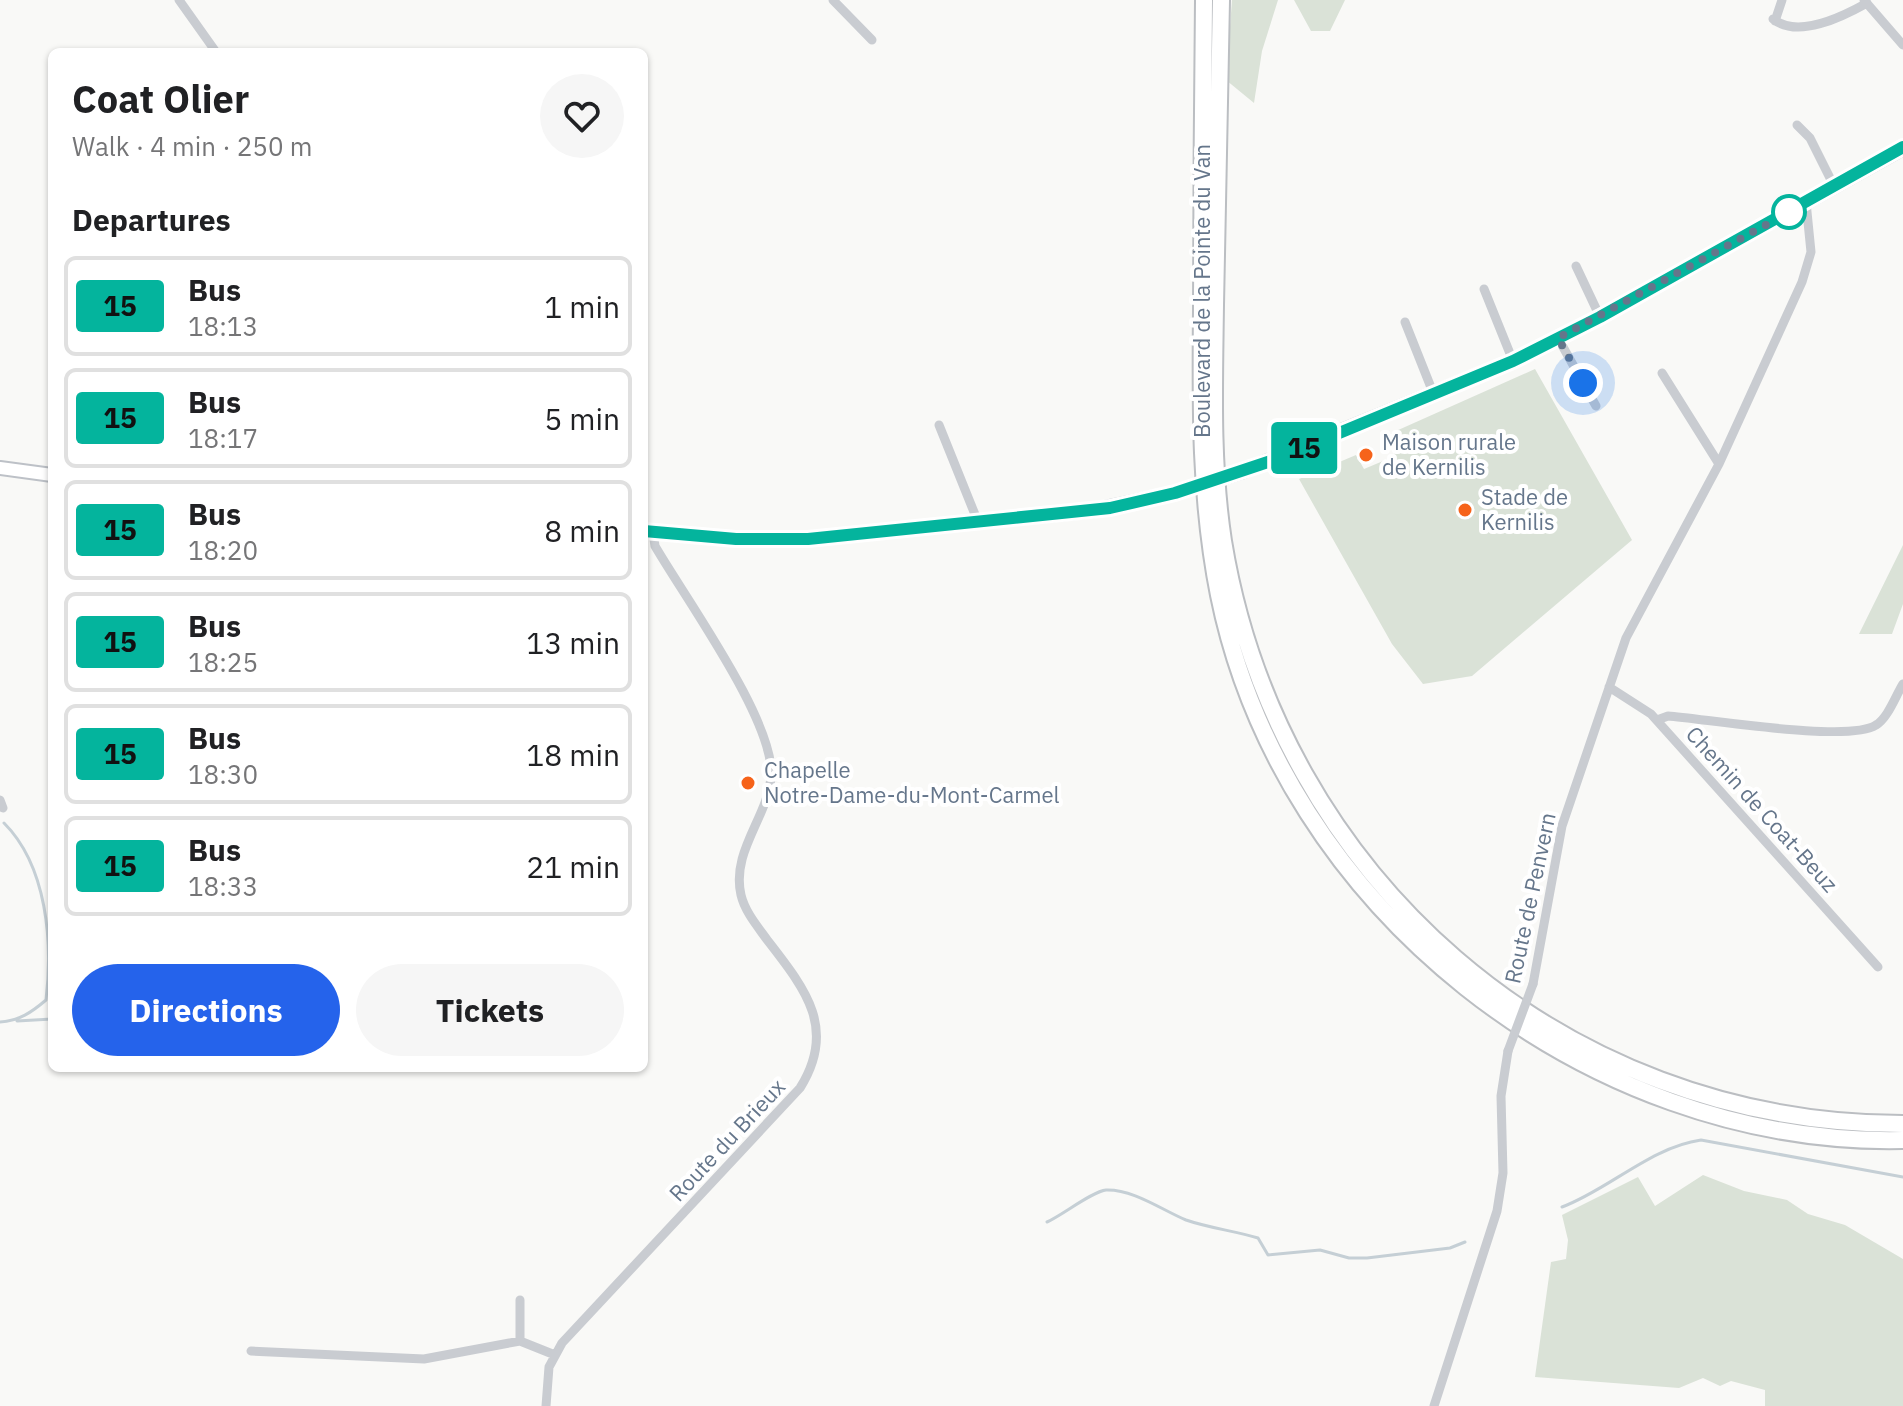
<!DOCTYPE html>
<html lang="en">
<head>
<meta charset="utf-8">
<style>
	body { margin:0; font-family:"IBM Plex Sans",sans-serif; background:#f6f6f6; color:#202124; height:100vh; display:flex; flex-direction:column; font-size:30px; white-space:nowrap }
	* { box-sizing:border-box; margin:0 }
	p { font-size:26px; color:#757577 }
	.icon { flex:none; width:44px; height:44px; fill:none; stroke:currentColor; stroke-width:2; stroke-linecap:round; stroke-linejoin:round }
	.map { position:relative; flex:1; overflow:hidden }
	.panel { position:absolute; left:48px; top:48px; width:600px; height:1024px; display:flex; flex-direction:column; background:#fff; border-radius:12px; box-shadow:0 2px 6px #0004 }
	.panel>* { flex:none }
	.badge { padding:0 16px; border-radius:6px; font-size:28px; line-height:52px }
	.you { position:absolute; width:40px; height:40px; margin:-20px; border:6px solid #fff; border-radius:50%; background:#1a73e8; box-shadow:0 0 0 12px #1a73e833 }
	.map>.badge { position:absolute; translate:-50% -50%; box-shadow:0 0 0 4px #fff }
	h2 { padding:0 24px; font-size:30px; line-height:72px }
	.round { display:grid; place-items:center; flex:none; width:84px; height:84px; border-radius:42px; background:#f6f6f6 }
	.overview { display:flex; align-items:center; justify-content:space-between; height:136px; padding:0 24px }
	h1 { font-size:38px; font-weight:800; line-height:60px }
	.cta { display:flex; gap:16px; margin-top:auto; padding:16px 24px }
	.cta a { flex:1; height:92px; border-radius:48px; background:#2563eb; color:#fff; font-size:32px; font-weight:800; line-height:92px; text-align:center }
	.cta a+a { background:#f6f6f6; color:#202124 }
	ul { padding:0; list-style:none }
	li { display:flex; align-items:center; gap:24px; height:100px; margin:0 16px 12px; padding:0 8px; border:4px solid #e0e0e0; border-radius:12px }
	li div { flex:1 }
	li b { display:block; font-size:30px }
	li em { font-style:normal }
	li .badge { min-width:88px; font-weight:700; text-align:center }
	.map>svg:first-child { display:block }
	.green { fill:#dae2d7 }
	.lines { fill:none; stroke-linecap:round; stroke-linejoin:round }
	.stream { stroke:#c5cfd5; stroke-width:3 }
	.secondary-casing { stroke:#bdc1c7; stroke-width:16 }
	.highway-casing { stroke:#bbbec2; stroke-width:20 }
	.street { stroke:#c9ccd1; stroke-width:9 }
	.secondary { stroke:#fff; stroke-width:12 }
	.highway { stroke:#fff; stroke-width:16 }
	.secondary-bridge-casing { stroke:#bdc1c7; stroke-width:16; stroke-linecap:butt }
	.street-bridge { stroke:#c9ccd1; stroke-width:9 }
	.secondary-bridge { stroke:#fff; stroke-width:12 }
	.line-casing { stroke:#fff; stroke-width:18 }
	.line { stroke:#04b49d; stroke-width:12 }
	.walk { stroke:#65768b; stroke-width:8; stroke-dasharray:0 14.4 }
	.stop-dot { fill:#fff; stroke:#04b49d; stroke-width:4 }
	.poi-dot { fill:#f6631a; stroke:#fff; stroke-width:3 }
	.labels { text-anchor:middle; stroke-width:8; stroke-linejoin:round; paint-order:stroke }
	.street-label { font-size:22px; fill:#65768b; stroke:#fff }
	.poi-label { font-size:22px; fill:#65768b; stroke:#fff; text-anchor:start }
</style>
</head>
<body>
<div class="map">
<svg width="1903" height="1406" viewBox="0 0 1903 1406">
	<rect width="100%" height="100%" fill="#f9f9f7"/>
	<!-- green -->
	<path class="green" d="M1232 0H1278L1262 51 1254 103 1226 80Z
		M1294 0H1345L1330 31H1311Z
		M1535 369 1632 540 1472 676 1423 684 1392 644 1299 479 1356 455 1364 469 1395 456 1387 435Z
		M1903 545V604L1892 634H1859Z
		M1703 1175 1744 1191 1787 1200 1808 1214 1845 1225 1903 1259V1406H1765V1390L1731 1381 1720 1386 1703 1378 1679 1388 1535 1377 1551 1262 1566 1259 1568 1240 1562 1215 1638 1177 1655 1206Z"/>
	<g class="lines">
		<!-- stream -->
		<path class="stream" d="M17 1021 52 1019
			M0 1022C19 1021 32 1012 46 1000 53 942 47 866 4 823
			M1562 1207C1608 1190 1651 1147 1701 1140L1903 1177
			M1047 1222C1061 1216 1093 1191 1106 1190 1133 1189 1162 1210 1186 1220 1209 1228 1235 1231 1258 1238L1268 1255 1320 1250 1349 1258H1367L1450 1248 1465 1242"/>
		<defs>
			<path id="secondary" d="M0 468 52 475
				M1241 472 1513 361 1600 317 1903 148
				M644 531 736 539H808L1095 510 1175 493"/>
			<path id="highway" d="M1204 0C1203 103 1202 207 1202 310 1201 406 1200 500 1219 595 1282 907 1586 1147 1903 1140
				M1221 0C1219 102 1217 203 1215 305 1214 383 1211 463 1223 541 1278 877 1561 1124 1903 1124"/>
		</defs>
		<!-- secondary casing -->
		<use href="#secondary" class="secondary-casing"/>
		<!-- highway casing -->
		<use href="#highway" class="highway-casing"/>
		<!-- street -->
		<path class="street" d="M179 0 216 52
			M833 0 872 40
			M1864 0 1903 45
			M1773 19C1798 39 1842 17 1867 3
			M1775 21 1782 0
			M1797 125 1810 138 1834 186
			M1576 266 1600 317
			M1484 289 1513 361
			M1405 322 1434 395
			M1558 338 1596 406
			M1662 373 1719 464
			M939 425 978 522
			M1609 687 1651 714 1878 967
			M1657 720 1668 716C1707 719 1849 743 1876 725 1888 718 1896 695 1903 684
			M0 800 3 808
			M1533 984 1562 826 1626 638 1719 464 1802 282 1811 252 1806 202
			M520 1341V1300
			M251 1351 424 1359 520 1341 555 1355
			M546 1406 549 1367 562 1343 800 1088C837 1029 806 990 768 941 758 927 745 912 741 895 731 852 767 818 771 778 777 724 685 598 655 546L653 532
			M1434 1406 1497 1211 1503 1173 1501 1096 1508 1051"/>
		<!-- secondary -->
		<use href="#secondary" class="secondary"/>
		<!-- highway -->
		<use href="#highway" class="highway"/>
		<defs>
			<path id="secondary-bridge" d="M1175 493 1241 472"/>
		</defs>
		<!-- secondary-bridge casing -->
		<use href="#secondary-bridge" class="secondary-bridge-casing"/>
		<!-- street-bridge -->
		<path class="street-bridge" d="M1508 1051 1533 984"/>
		<!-- secondary-bridge -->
		<use href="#secondary-bridge" class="secondary-bridge"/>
	</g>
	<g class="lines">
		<defs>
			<path id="line" d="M644 531 736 539H808L1110 508 1175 493 1274 460 1513 361 1600 317 1903 147"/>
		</defs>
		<!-- line casing -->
		<use href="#line" class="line-casing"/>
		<!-- line -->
		<use href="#line" class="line"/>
		<!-- walk -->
		<path class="walk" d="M1583 383 1558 338 1795 209 1789 212"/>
	</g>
	<!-- markers -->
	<circle class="stop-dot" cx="1789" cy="212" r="16"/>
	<g class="poi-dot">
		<circle cx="1366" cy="455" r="8"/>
		<circle cx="1465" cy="510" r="8"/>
		<circle cx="748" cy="783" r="8"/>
	</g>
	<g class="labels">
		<!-- street labels -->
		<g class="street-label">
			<text transform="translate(1202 291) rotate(-90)" y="8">Boulevard de la Pointe du Van</text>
			<text transform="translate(1762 809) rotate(48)" y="8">Chemin de Coat-Beuz</text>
			<text transform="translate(1530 898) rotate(-78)" y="8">Route de Penvern</text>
			<text transform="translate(727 1140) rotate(-47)" y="8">Route du Brieux</text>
		</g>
		<!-- poi labels -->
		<g class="poi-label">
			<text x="1382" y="450">Maison rurale<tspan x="1382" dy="25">de Kernilis</tspan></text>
			<text x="1481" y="505">Stade de<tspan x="1481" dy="25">Kernilis</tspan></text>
			<text x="764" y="778">Chapelle<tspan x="764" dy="25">Notre-Dame-du-Mont-Carmel</tspan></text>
		</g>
	</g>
</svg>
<div class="you" style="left:1583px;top:383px"></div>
<b class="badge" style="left:1304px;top:448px;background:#04b49d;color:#111">15</b>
<section class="panel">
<div class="overview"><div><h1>Coat Olier</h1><p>Walk · 4 min · 250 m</p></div><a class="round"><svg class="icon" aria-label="heart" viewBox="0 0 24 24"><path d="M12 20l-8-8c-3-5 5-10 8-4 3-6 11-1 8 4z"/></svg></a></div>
<h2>Departures</h2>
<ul>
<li><span class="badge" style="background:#04b49d;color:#111">15</span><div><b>Bus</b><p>18:13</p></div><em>1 min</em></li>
<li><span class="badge" style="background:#04b49d;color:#111">15</span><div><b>Bus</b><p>18:17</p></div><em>5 min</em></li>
<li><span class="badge" style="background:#04b49d;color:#111">15</span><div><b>Bus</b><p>18:20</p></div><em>8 min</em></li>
<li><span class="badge" style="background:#04b49d;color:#111">15</span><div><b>Bus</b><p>18:25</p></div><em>13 min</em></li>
<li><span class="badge" style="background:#04b49d;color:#111">15</span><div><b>Bus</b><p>18:30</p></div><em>18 min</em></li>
<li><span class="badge" style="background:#04b49d;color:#111">15</span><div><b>Bus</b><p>18:33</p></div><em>21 min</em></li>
</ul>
<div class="cta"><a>Directions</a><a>Tickets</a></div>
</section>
</div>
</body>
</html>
